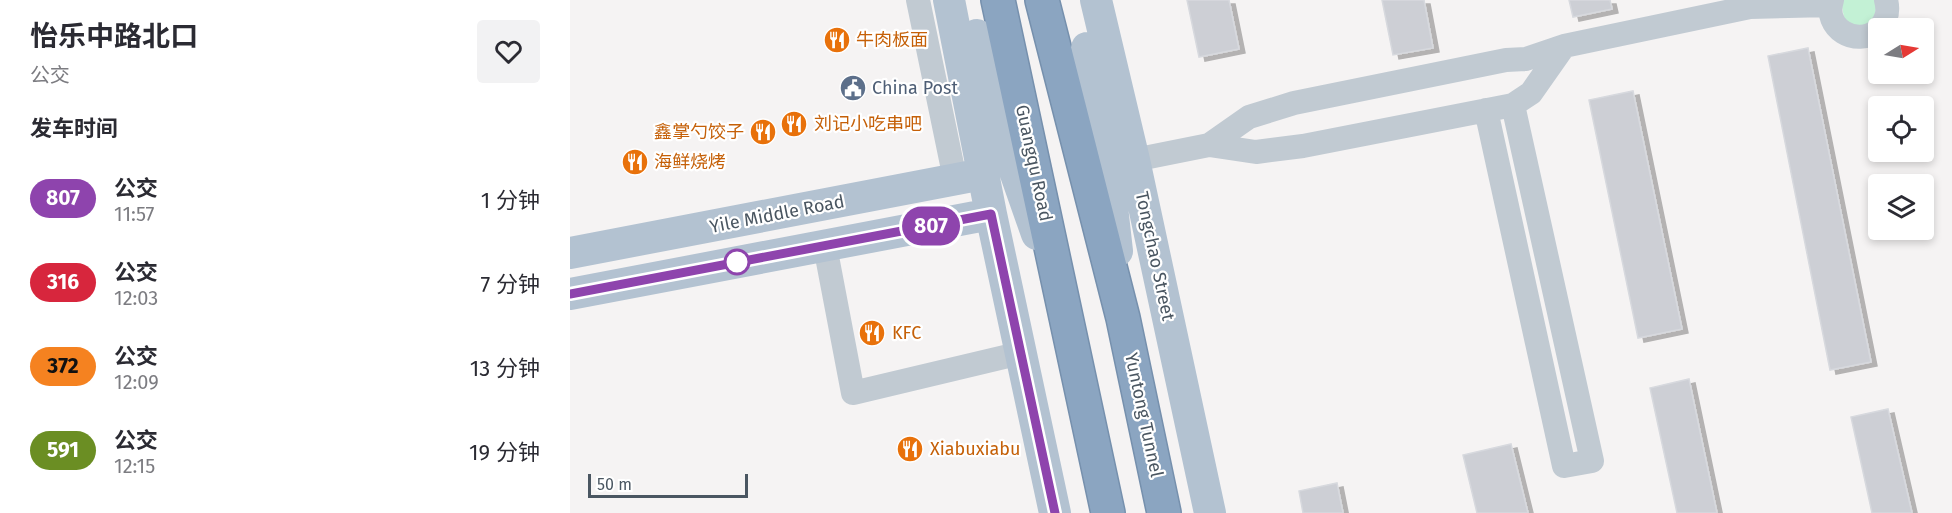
<!DOCTYPE html>
<html lang="zh">
<head>
<meta charset="utf-8">
<style>
	body { margin:0; font-family:"Fira Sans","Noto Sans SC",sans-serif; background:#f2f2f3; color:#2b2b33; height:100vh; display:flex; flex-direction:column; font-size:22px; white-space:nowrap }
	* { box-sizing:border-box; margin:0 }
	p { font-size:20px; color:#7c7c81 }
	.icon { flex:none; width:33px; height:33px; fill:none; stroke:currentColor; stroke-width:2; stroke-linecap:round; stroke-linejoin:round }
	.map { position:relative; flex:1; overflow:hidden }
	.details { display:flex; flex-direction:column; background:#fff; width:570px }
	.details>* { flex:none }
	.badge { padding:0 12px; border-radius:20px; font-size:21px; line-height:39px }
	.needle { width:39px; rotate:79deg }
	.fabs { position:absolute; left:1298px; top:18px; display:grid; gap:12px }
	.fabs a { display:grid; place-items:center; width:66px; height:66px; border-radius:6px; background:#fff; box-shadow:0 3px 9px #0003; font-size:30px }
	.scale { position:absolute; left:18px; bottom:15px; width:160px; box-sizing:border-box; padding-left:6px; border:3px solid #4a5661; border-top:0; font-size:16px; line-height:21px; white-space:nowrap; color:#4a5661; -webkit-text-stroke:4px #fff; paint-order:stroke }
	.map>.badge { position:absolute; translate:-50% -50%; box-shadow:0 0 0 3px #fff }
	h2 { padding:0 30px; font-size:22px; line-height:54px }
	.round { display:grid; place-items:center; flex:none; width:63px; height:63px; border-radius:6px; background:#f2f2f3 }
	.summary { display:flex; align-items:center; justify-content:space-between; height:102px; padding:0 30px }
	h1 { font-size:28px; font-weight:700; line-height:45px }
	ul { padding:0; list-style:none }
	li { display:flex; align-items:center; gap:18px; height:84px; padding:0 30px }
	li div { flex:1 }
	li b { display:block; font-size:22px }
	li em { font-style:normal }
	li .badge { min-width:66px; font-weight:700; text-align:center }
	main { display:flex; flex:1; min-height:0 }
	.map>svg:first-child { display:block }
	.green { fill:#c3f1d5 }
	.building { fill:#cdcfd5; stroke:#d7d9de; stroke-width:1.5; filter:url(#shadow) }
	.lines { fill:none; stroke-linecap:round; stroke-linejoin:round }
	.highway-casing { stroke:#7690ad; stroke-width:36 }
	.minor { stroke:#c1cad2; stroke-width:24 }
	.major { stroke:#b3c2d1; stroke-width:32 }
	.highway { stroke:#8ba5c1; stroke-width:33 }
	.line-casing { stroke:#fff; stroke-width:14 }
	.line { stroke:#8e44ad; stroke-width:9 }
	.stop-dot { fill:#fff; stroke:#8e44ad; stroke-width:3 }
	.labels { text-anchor:middle; stroke-width:4.5; stroke-linejoin:round; paint-order:stroke }
	.food-label { font-size:18px; fill:#c56008; stroke:#fff; text-anchor:start }
	.service-label { font-size:18px; fill:#4e5e75; stroke:#fff; text-anchor:start }
	.street-label { font-size:18px; fill:#4a5661; stroke:#fff }
</style>
</head>
<body>
<main>
<section class="details">
<div class="summary"><div><h1>怡乐中路北口</h1><p>公交</p></div><a class="round"><svg class="icon" aria-label="heart" viewBox="0 0 24 24"><path d="M12 20l-8-8c-3-5 5-10 8-4 3-6 11-1 8 4z"/></svg></a></div>
<h2>发车时间</h2>
<ul>
<li><span class="badge" style="background:#8e44ad;color:#fff">807</span><div><b>公交</b><p>11:57</p></div><em>1 分钟</em></li>
<li><span class="badge" style="background:#d7263d;color:#fff">316</span><div><b>公交</b><p>12:03</p></div><em>7 分钟</em></li>
<li><span class="badge" style="background:#f58220;color:#111">372</span><div><b>公交</b><p>12:09</p></div><em>13 分钟</em></li>
<li><span class="badge" style="background:#6b8e23;color:#fff">591</span><div><b>公交</b><p>12:15</p></div><em>19 分钟</em></li>
</ul>
</section>
<div class="map">
<svg width="1382" height="513" viewBox="0 0 1382 513">
	<defs>
		<filter id="shadow"><feDropShadow dx="6" dy="4" stdDeviation="0" flood-color="#0004"/></filter>
	</defs>
	<rect width="100%" height="100%" fill="#f5f3f3"/>
	<!-- green -->
	<path class="green" d="M1272 0H1305L1307 5 1303 21 1290 28 1275 22 1271 2Z"/>
	<!-- building -->
	<path class="building" d="M617 0H659L669 49 629 57Z
		M812 0H854L863 48 823 55Z
		M999 0H1040L1042 9 1003 17Z
		M1238 48 1301 362 1260 370 1198 56Z
		M1063 91 1112 329 1068 338 1019 100Z
		M1119 379 1147 513H1107L1080 388Z
		M1318 409 1342 513H1302L1281 417Z
		M941 444 958 513H907L893 455Z
		M767 483 773 513H733L729 491Z"/>
	<g class="lines">
		<defs>
			<path id="highway" d="M428 0 538 513
				M472 0 553 318 594 513"/>
		</defs>
		<!-- highway casing -->
		<use href="#highway" class="highway-casing"/>
		<!-- minor -->
		<path class="minor" d="M348 0 385 179
			M1262 0C1253 28 1286 48 1308 30
			M1310 28C1317 19 1319 11 1316 0
			M916 110 994 466 1022 461 943 105
			M639 145 679 117 724 103 936 60 956 59 994 46 1180 7 1260 5
			M564 160 639 145 686 152 733 146 943 105 961 93 994 46
			M255 246 283 393 451 353"/>
		<!-- major -->
		<path class="major" d="M379 0 421 214 485 513
			M526 0 564 160 640 513
			M407 35 414 67 427 109 434 140 467 234
			M517 48 524 83 529 131 540 189 547 251
			M0 253 413 174
			M0 294 421 214"/>
		<!-- highway -->
		<use href="#highway" class="highway"/>
	</g>
	<g class="lines">
		<defs>
			<path id="line" d="M0 294 421 214 485 513"/>
		</defs>
		<!-- line casing -->
		<use href="#line" class="line-casing"/>
		<!-- line -->
		<use href="#line" class="line"/>
	</g>
	<!-- icons -->
	<defs>
		<symbol id="restaurant-disc" viewBox="-11 -11 22 22"><circle r="9.5" fill="#e8710a" stroke="#fff"/><path d="M-5-6h1v4h1v-4h1v4h1v-4h1v5L-1.5 .5V6h-2V.5L-5-1ZM5-6V6H3V1.5H1.5Q1.5-4 5-6Z" fill="#fff"/></symbol>
		<symbol id="civic-disc" viewBox="-11 -11 22 22"><circle r="9.5" fill="#5c6f8a" stroke="#fff"/><path d="M-.6-6.5H3V-4.5H.6V-3L4-1V1h2V6H-6V1h2V-1L-.6-3ZM-1.2 2.5V6h2.4V2.5Z" fill="#fff"/></symbol>
	</defs>
	<g fill-rule="evenodd">
		<use href="#restaurant-disc" x="252" y="25" width="30" height="30"/>
		<use href="#civic-disc" x="268" y="73" width="30" height="30"/>
		<use href="#restaurant-disc" x="209" y="109" width="30" height="30"/>
		<use href="#restaurant-disc" x="178" y="117" width="30" height="30"/>
		<use href="#restaurant-disc" x="50" y="147" width="30" height="30"/>
		<use href="#restaurant-disc" x="287" y="318" width="30" height="30"/>
		<use href="#restaurant-disc" x="325" y="434" width="30" height="30"/>
	</g>
	<!-- markers -->
	<circle class="stop-dot" cx="167" cy="262" r="12"/>
	<g class="labels">
		<!-- food labels -->
		<g class="food-label">
			<text x="286" y="46">牛肉板面</text>
			<text x="244" y="130">刘记小吃串吧</text>
			<text x="174" y="138" text-anchor="end">鑫掌勺饺子</text>
			<text x="84" y="168">海鲜烧烤</text>
			<text x="322" y="339">KFC</text>
			<text x="360" y="455">Xiabuxiabu</text>
		</g>
		<!-- service labels -->
		<g class="service-label">
			<text x="302" y="94">China Post</text>
		</g>
		<!-- street labels -->
		<g class="street-label">
			<text transform="translate(464 163) rotate(78)" y="6">Guangqu Road</text>
			<text transform="translate(207 214) rotate(-11)" y="6">Yile Middle Road</text>
			<text transform="translate(585 256) rotate(78)" y="6">Tongchao Street</text>
			<text transform="translate(574 415) rotate(78)" y="6">Yuntong Tunnel</text>
		</g>
	</g>
</svg>
<div class="fabs">
<a><svg class="needle" viewBox="-14 -14 28 28"><path d="M0-13l5 13h-10z" fill="#e53935"/><path d="M0 13l5-13h-10z" fill="#7c7c81"/></svg></a>
<a><svg class="icon" aria-label="locate" viewBox="0 0 24 24"><circle cx="12" cy="12" r="6"/><path d="M12 2v4M12 18v4M2 12h4M18 12h4"/></svg></a>
<a><svg class="icon" aria-label="layers" viewBox="0 0 24 24"><path d="M12 4l9 5-9 5-9-5zM3 14l9 5 9-5"/></svg></a>
</div>
<div class="scale">50 m</div>
<b class="badge" style="left:361px;top:226px;background:#8e44ad;color:#fff">807</b>
</div>
</main>
</body>
</html>
